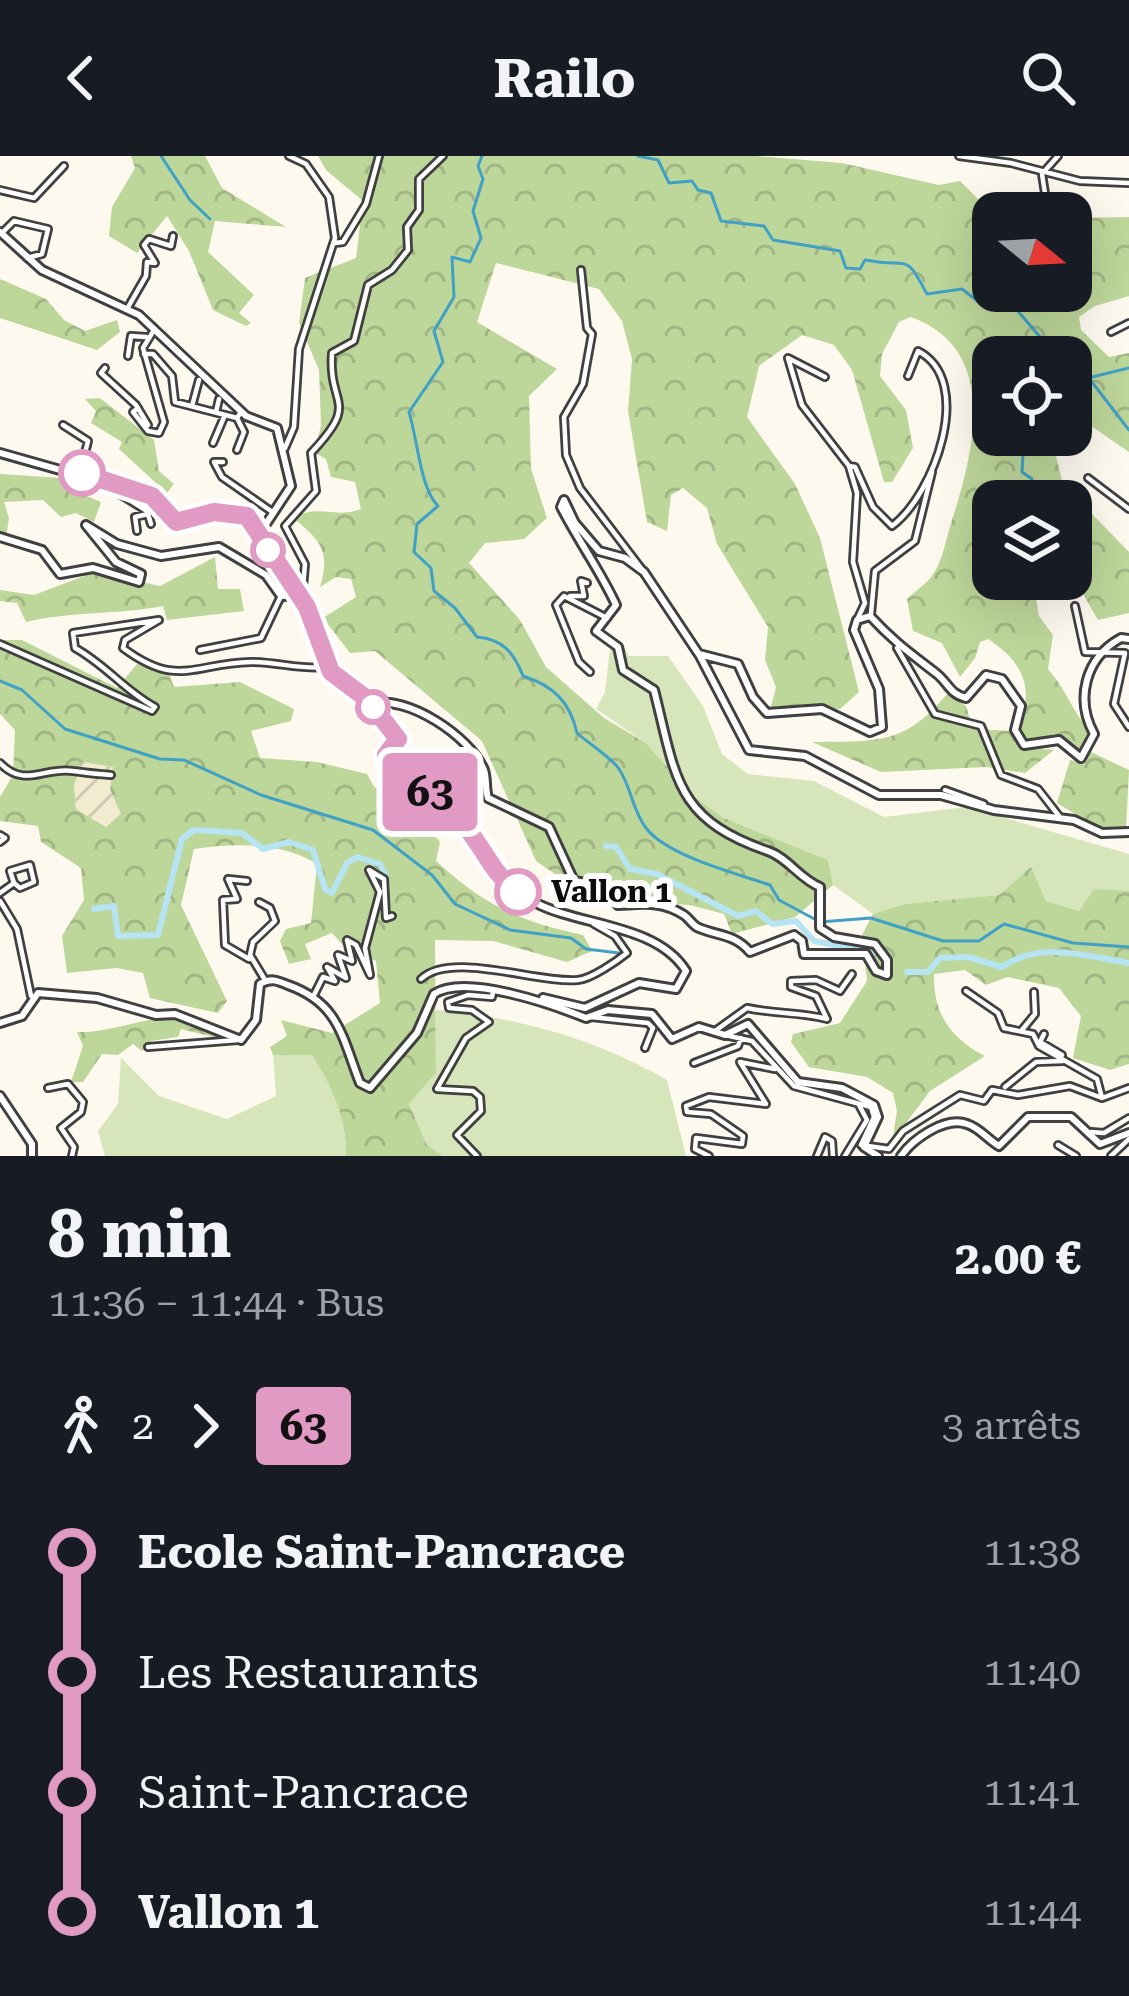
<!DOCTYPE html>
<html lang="fr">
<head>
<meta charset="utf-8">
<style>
	body { margin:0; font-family:"Roboto Serif",serif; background:#242831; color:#f1f3f6; height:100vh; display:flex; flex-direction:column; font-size:45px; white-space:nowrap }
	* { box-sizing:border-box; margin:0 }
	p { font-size:39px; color:#9ea1a6 }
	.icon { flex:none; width:66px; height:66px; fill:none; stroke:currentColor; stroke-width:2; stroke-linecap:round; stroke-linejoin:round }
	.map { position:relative; height:1000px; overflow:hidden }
	.panel { display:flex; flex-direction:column; background:#171b24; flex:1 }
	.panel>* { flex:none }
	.badge { padding:0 24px; border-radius:9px; font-size:42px; line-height:78px }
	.needle { width:78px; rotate:108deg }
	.controls { position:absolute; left:972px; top:36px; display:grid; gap:24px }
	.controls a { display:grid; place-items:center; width:120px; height:120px; border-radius:24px; background:#171b24; box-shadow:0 12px 48px #0002; font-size:60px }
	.map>.badge { position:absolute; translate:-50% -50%; box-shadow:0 0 0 6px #fff }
	.legs { display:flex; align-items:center; gap:18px; height:132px; padding:0 48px; font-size:39px }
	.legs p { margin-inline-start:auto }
	.headline { display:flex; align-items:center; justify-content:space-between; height:204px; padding:0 48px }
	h1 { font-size:66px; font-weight:700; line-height:90px }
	ul { padding:0 48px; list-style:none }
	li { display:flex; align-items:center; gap:42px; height:120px; font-size:45px }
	li i { display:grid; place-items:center; width:18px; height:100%; margin:0 15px; background:currentColor }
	li i::after { content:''; width:30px; height:30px; margin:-15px; border:9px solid; border-radius:50%; background:#171b24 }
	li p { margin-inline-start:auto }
	li:first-child i { background:linear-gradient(#0000 50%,currentColor 0) }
	li:last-child i { background:linear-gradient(currentColor 50%,#0000 0) }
	header { display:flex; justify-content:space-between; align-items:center; height:156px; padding:0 48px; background:#171b24; font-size:54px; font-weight:700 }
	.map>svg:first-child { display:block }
	.farmland { fill:url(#farmland-furrows) }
	.grass { fill:#d7e6ba }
	.forest { fill:url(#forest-crowns); fill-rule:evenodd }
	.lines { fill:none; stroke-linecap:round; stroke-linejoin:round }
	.stream { stroke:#41a1c5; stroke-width:3 }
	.canal { stroke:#b6e4f2; stroke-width:6 }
	.minor-casing { stroke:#404040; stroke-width:10 }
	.tertiary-casing { stroke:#404040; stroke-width:12 }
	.minor { stroke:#fff; stroke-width:4.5 }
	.tertiary { stroke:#fff; stroke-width:6 }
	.line-1-casing { stroke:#fff; stroke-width:27 }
	.line-1 { stroke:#e19ac3; stroke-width:18 }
	.stop-1-dot { fill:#fff; stroke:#e19ac3; stroke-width:6 }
	.labels { text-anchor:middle; stroke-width:12; stroke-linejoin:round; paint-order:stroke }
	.stop-label { font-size:30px; font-weight:bold; fill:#0d0d0d; stroke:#fff; text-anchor:start }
</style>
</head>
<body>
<header><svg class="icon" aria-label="back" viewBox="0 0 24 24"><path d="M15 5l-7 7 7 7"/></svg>Railo<svg class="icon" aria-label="search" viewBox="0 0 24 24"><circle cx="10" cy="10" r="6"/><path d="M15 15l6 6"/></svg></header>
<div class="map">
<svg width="1129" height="1000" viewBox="0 0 1129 1000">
	<defs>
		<pattern id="farmland-furrows" width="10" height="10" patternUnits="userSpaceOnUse" patternTransform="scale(3)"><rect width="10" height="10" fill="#f3ebd0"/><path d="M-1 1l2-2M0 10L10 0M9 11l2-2" fill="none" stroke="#cfc8b1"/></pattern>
		<pattern id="forest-crowns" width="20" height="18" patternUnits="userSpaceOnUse" patternTransform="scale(3)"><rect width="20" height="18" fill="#bdd69a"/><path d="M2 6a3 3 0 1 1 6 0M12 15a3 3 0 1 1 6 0" fill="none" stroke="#a1b684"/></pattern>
	</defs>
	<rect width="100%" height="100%" fill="#fef9ef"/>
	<!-- farmland -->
	<path class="farmland" d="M81 606 113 611 110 634 121 658 106 671 76 653 74 629Z"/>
	<!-- grass -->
	<path class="grass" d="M622 486 629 500H668L703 550 722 598 748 618 814 625 884 661 967 651 1129 698V735L1080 756 1046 745 1031 712 1000 739 905 748 873 758 833 729 828 704 724 662 693 640 646 587 596 553 605 536 610 493Z
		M436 854C520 862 594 882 667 924L686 1000H443L427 989 409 948 436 917Z
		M293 895 312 899C332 929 347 963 346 1000H105L98 975 118 948 121 902 159 940 227 963 276 940 273 899Z"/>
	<!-- forest -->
	<path class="forest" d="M131 0H205L222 32 286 71 215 65 208 96 254 139 239 157 251 167 246 170 213 154 189 95 167 60 137 97 109 80 112 51 135 12Z
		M318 0H756L842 7 939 29 960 25 992 57 978 72 993 80V135H1071V62L1129 61V140L1095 150 1079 161 1081 174 1109 201 1129 197V296L1075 259 1071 263V201H993V279H1056L1052 284 1063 328 1129 396V457L1098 464 1071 417V345H993V423H1033L1039 460 1053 479 1048 513C1067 534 1072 556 1091 576L1082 599 1054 578 1029 588 1018 574C1035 534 1024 506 988 483L980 486 975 502 960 521 942 487 913 475 907 443C915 435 928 427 934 417 943 403 947 380 952 364 975 293 999 193 911 161L899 166 882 198 880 220 906 254 913 292 892 326H884L852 214 834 189 802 179 759 210 747 261 795 328 820 382 859 536 840 553C820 550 786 557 771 551L776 531 765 504 768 471 717 388 707 352 683 332 671 339 667 375 647 366 628 255 632 203 622 165 599 133 496 107 477 166 557 213 529 240 531 313 547 362 524 383 485 387 469 407 520 464 546 511 604 562 646 587 693 640 724 662 828 704 833 729 795 761 732 778 724 758 690 749 592 743 536 705 482 585 375 495 350 497 323 462 356 441 351 423 336 421 320 431C331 394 320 384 292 361 324 348 334 363 361 353L355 326 331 321 326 303 315 297 321 269 319 214 299 167 305 122 356 102 363 45 326 14Z
		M0 123 46 143 64 164 85 175 117 164 120 176 97 194 0 162Z
		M100 242 154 284 159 315 174 328 167 337 119 293 122 286 91 267 96 255 85 243Z
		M0 318 61 322 70 333 101 346 94 366 76 357 61 361 43 344 4 346 9 362 6 382 0 378Z
		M215 401 218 433H240L244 455 167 464 163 450C117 459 71 455 26 466L17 447 0 445V434L34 439 95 416 160 430Z
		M0 484H22L117 532 137 508 169 518 174 531 240 526 294 553 291 565 251 575 260 602 317 606 367 618 374 631 407 649 440 686 436 705C484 749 520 766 583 779L592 795 567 806 493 785 435 784 436 917 409 948 427 989 443 1000H346C347 963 332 930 312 899H273L270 891 287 880 281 864 332 877 380 847 376 805 343 789 332 777 305 788 311 803 289 808 280 785 286 773 311 767 317 708C282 686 235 687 194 693L181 749 227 845 218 857 150 842 143 817 117 812 67 817 62 780 84 744 81 712 41 686 38 670 0 665V641L13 619 15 574 0 558ZM82 606 113 611 110 634 121 658 106 671 76 653 74 629Z
		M947 538 966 550 973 573 1012 575 1021 591 1054 594 1025 617 986 611 881 616 812 586C876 585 904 590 947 538Z
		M1091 596 1129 614 1126 673 1105 676 1057 647 1070 604 1082 606Z
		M1031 711 1046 745 1079 755 1094 733 1129 735V908L1110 914 1073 902 1081 860 1059 832 1008 821 986 829 965 814 934 818C933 857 950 882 985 900L930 935 892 986 897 955 893 937 867 921 809 911 791 886 793 878 840 867 867 825 862 779 873 758 905 748 999 739Z
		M175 861 230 885 181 873 178 881 151 885 142 895 133 888 118 899 102 898 83 926H71L83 890 77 876C111 877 140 862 175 861Z"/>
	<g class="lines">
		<!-- stream -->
		<path class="stream" d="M161 0 190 44 210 63
			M482 0 478 10 483 23 473 55 481 82 470 106 452 101 454 141 434 175 443 206 409 256C418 285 420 332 438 350L417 368 414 396 431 412 434 435 455 452 477 481C503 483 514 497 523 520 554 530 570 546 577 577 589 588 611 601 619 613 631 630 632 654 646 672 667 700 738 718 770 729L779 744 820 766 871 762 943 785H979L1004 768 1073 787 1129 791
			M638 0 658 4 669 27 692 25 698 34 711 37 721 65 764 70 773 84 840 95 846 112 860 113 865 104C910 113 904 94 927 138L962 133 984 150 1016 153 1041 182 1042 201
			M1028 201 1040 191
			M1071 219 1092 221 1129 212
			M1088 221 1129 274
			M1024 279 1022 316 1032 323 1033 340
			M0 525 22 534 65 573 160 603 184 604 261 639 373 674 432 719 455 748 510 774 571 782 586 793 619 797"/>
		<!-- canal -->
		<path class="canal" d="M606 690 616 691 630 713 657 718 738 760 756 755 772 768 796 765 814 785 874 797
			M94 753 114 750 118 780 158 779 182 683 194 674 242 677 263 693 289 686 313 694 325 733 332 737 347 707 357 701 380 708 386 720
			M907 816H928L940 802 968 801 1002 811C1042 784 1084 800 1129 807"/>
		<defs>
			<path id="minor" d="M959 0 1011 7 1080 25 1129 27
				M0 34 34 42 64 10
				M1010 57 1046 44 1042 18 1058 0
				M2 77 14 65 48 73 42 98 27 102
				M335 87 343 86 366 48 379 0
				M581 114 587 172 592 178 583 228 564 261 566 299 580 332 644 416
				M127 153 146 120 147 106 155 107 144 89 149 83 171 90 173 80
				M1111 176 1129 167
				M144 198H153L172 220 175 246 237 262 241 256
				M128 200 131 180 146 181
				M105 212 101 217 136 249 148 269
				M825 221 788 202 802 249 849 310
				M192 250 199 224
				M138 252 133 256 148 275 159 277 164 266 143 192 154 174
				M216 256 219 243
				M63 269 88 285 84 301 74 306 82 317
				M213 287 225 259
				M285 292 294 271 299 193 335 82 329 41 306 8 289 0
				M237 294 244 276 237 262
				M223 306H214L222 321 271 355
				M1088 322 1129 353
				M105 329 147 355 151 368
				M137 375 135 361 148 358
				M570 440H584L581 425 587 427
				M302 443 305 408 285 370 316 335 311 297C361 244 328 252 332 197L354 185 368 129 392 114 408 94 407 71 419 54V23L443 0
				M1075 450 1085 496 1125 497 1114 548 1129 571
				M871 458 875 415 915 385 932 316
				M858 462 865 447 853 406 857 337 849 310 855 311 873 351 892 370C934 339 976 225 918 195L908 220
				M0 488 152 555 155 551C125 535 106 509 75 492L73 477 159 464 125 484 123 492C178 533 194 507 251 506 278 506 301 514 328 511
				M897 492 935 558 981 570 1001 619 1038 633 1059 660
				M200 494 261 482 281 440
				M590 516 579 506 556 449 564 440 607 462
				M433 604 442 597 463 616
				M0 607C25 633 45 610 73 615 88 617 97 618 111 619
				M427 610 433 604 447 615
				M945 634 984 648
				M0 679 5 682 0 686
				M247 725 228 723 237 743 223 744 225 789 249 803
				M0 737 14 727 20 732 34 726 30 709 10 715 14 727
				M0 745 17 773 31 840
				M259 746 270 752 275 765 253 786 250 799 265 824
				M421 823C451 794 538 828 578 824 591 823 617 805 627 797L615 780 594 768
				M966 835 998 857 1004 872 1033 878 1039 890 1097 923 1102 942
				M314 839 323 821 335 825 327 811 346 822 338 799 352 805 347 784 356 789 370 819 365 792 380 736 369 714 384 723 386 762 392 760
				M591 861 648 867 653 872 645 892
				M1022 874 1035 858 1034 836
				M715 875 747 852C775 858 801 856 827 863L816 840 791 831V825L816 824 840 835 852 818
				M1044 878 1040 886 1062 899
				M725 879 752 885 794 930 871 951 874 961 861 989 889 993 903 975 960 939 984 945 992 934 1018 939 1070 930 1102 942 1129 932
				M148 891 238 884
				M694 907 738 890 741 882
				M1005 931 1036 906 1063 905
				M48 932 68 928 83 946 81 956 61 972 74 991 72 1000
				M1091 976 1104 977 1129 962
				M1058 989 1076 1000
				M477 1000 457 979 481 955 480 941 473 935 437 933 466 882 489 866 472 854 449 852 448 846 468 839 492 841 493 836
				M709 1000 695 993 696 982 742 988 743 980 711 958 687 956 686 950 709 941 766 948 740 906 775 913
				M817 1000 825 981 832 985 833 1000
				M845 1000 867 964 859 949
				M1111 1000 1129 983"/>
			<path id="tertiary" d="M0 76 42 114 139 159 246 260 277 272 291 330 260 377
				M0 297 152 340 176 366 214 357 244 358 307 451 331 516 367 543 397 583 386 599 388 610C417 629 447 644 468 673 490 704 500 728 536 747 580 770 657 768 686 815L676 833 639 827 585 852 543 842
				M0 381 42 394 60 418 93 412 139 426 141 418 116 406 86 369 117 388 161 400 219 391 266 419 281 440 300 439
				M699 498 738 508 753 541 767 557 822 553 870 576 882 571 879 533 854 474 857 464 870 460C894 486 910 497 937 518 949 528 950 538 966 542L986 519 1002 523 1021 550 1015 574 1024 589 1059 584 1081 602 1094 578C1075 543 1085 502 1121 482L1129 483
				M371 548C406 538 470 580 484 614 487 622 485 633 488 642L549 671 574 725 599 729 618 749C642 748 661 744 684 759 690 763 693 770 699 772 718 780 735 778 750 796L794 779 802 785 804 798H866L876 815 887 819V804L875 788 834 781 820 772V731C800 723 788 702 768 695 674 663 676 620 654 534L623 514 618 491 596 475 616 449C601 416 579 386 561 351L564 344 575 367 599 395 625 402 644 416 700 500 749 594 805 600 879 639H941L994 654 1074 664 1102 677 1129 676
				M0 867 22 860 38 837 97 842 156 859 175 858 241 884 256 864 260 828C271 822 276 824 288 829 339 847 342 881 360 927L370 932 417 877 434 838C465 817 554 849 586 862L608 854 652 858 672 883 699 871 725 879 748 868 798 926 842 932 874 949 878 961 864 991 878 1000
				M0 940 32 988V1000
				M901 1000C913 983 945 960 967 968 980 972 988 984 999 990L1028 961H1071L1100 988 1129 977"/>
		</defs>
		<!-- minor casing -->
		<use href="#minor" class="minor-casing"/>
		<!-- tertiary casing -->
		<use href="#tertiary" class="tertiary-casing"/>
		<!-- minor -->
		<use href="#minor" class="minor"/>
		<!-- tertiary -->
		<use href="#tertiary" class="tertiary"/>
	</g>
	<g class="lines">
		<defs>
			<path id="line-1" d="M82 317 152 340 176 366 214 356 247 360 307 451 331 516 367 543 398 583 386 599 388 610C417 628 442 643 464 669 485 693 491 717 518 736"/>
		</defs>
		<!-- line-1 casing -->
		<use href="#line-1" class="line-1-casing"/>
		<!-- line-1 -->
		<use href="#line-1" class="line-1"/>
	</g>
	<!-- markers -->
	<g class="stop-1-dot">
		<circle cx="82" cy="317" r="21"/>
		<circle cx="268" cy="394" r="15"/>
		<circle cx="373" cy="551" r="15"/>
		<circle cx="518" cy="736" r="21"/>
	</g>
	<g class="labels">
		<!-- stop labels -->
		<g class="stop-label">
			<text x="551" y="746">Vallon 1</text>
		</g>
	</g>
</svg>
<div class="controls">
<a><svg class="needle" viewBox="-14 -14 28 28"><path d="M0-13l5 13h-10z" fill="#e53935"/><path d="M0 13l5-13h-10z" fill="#9ea1a6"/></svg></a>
<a><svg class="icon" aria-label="locate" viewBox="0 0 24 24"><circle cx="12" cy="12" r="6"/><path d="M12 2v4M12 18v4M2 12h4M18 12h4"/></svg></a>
<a><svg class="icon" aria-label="layers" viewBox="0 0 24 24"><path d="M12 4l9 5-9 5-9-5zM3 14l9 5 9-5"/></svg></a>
</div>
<b class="badge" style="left:430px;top:636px;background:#e19ac3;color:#111">63</b>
</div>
<section class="panel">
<div class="headline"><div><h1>8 min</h1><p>11:36 – 11:44 · Bus</p></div><b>2.00 €</b></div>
<div class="legs"><svg class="icon" aria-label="walk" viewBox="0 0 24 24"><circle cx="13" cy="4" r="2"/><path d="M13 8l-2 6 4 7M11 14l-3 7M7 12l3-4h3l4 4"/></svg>2<svg class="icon" aria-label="forward" viewBox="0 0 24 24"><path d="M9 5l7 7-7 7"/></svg><b class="badge" style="background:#e19ac3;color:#111">63</b><p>3 arrêts</p></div>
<ul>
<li><i style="color:#e19ac3"></i><b>Ecole Saint-Pancrace</b><p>11:38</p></li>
<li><i style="color:#e19ac3"></i><span>Les Restaurants</span><p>11:40</p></li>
<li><i style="color:#e19ac3"></i><span>Saint-Pancrace</span><p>11:41</p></li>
<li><i style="color:#e19ac3"></i><b>Vallon 1</b><p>11:44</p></li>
</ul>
</section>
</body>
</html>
